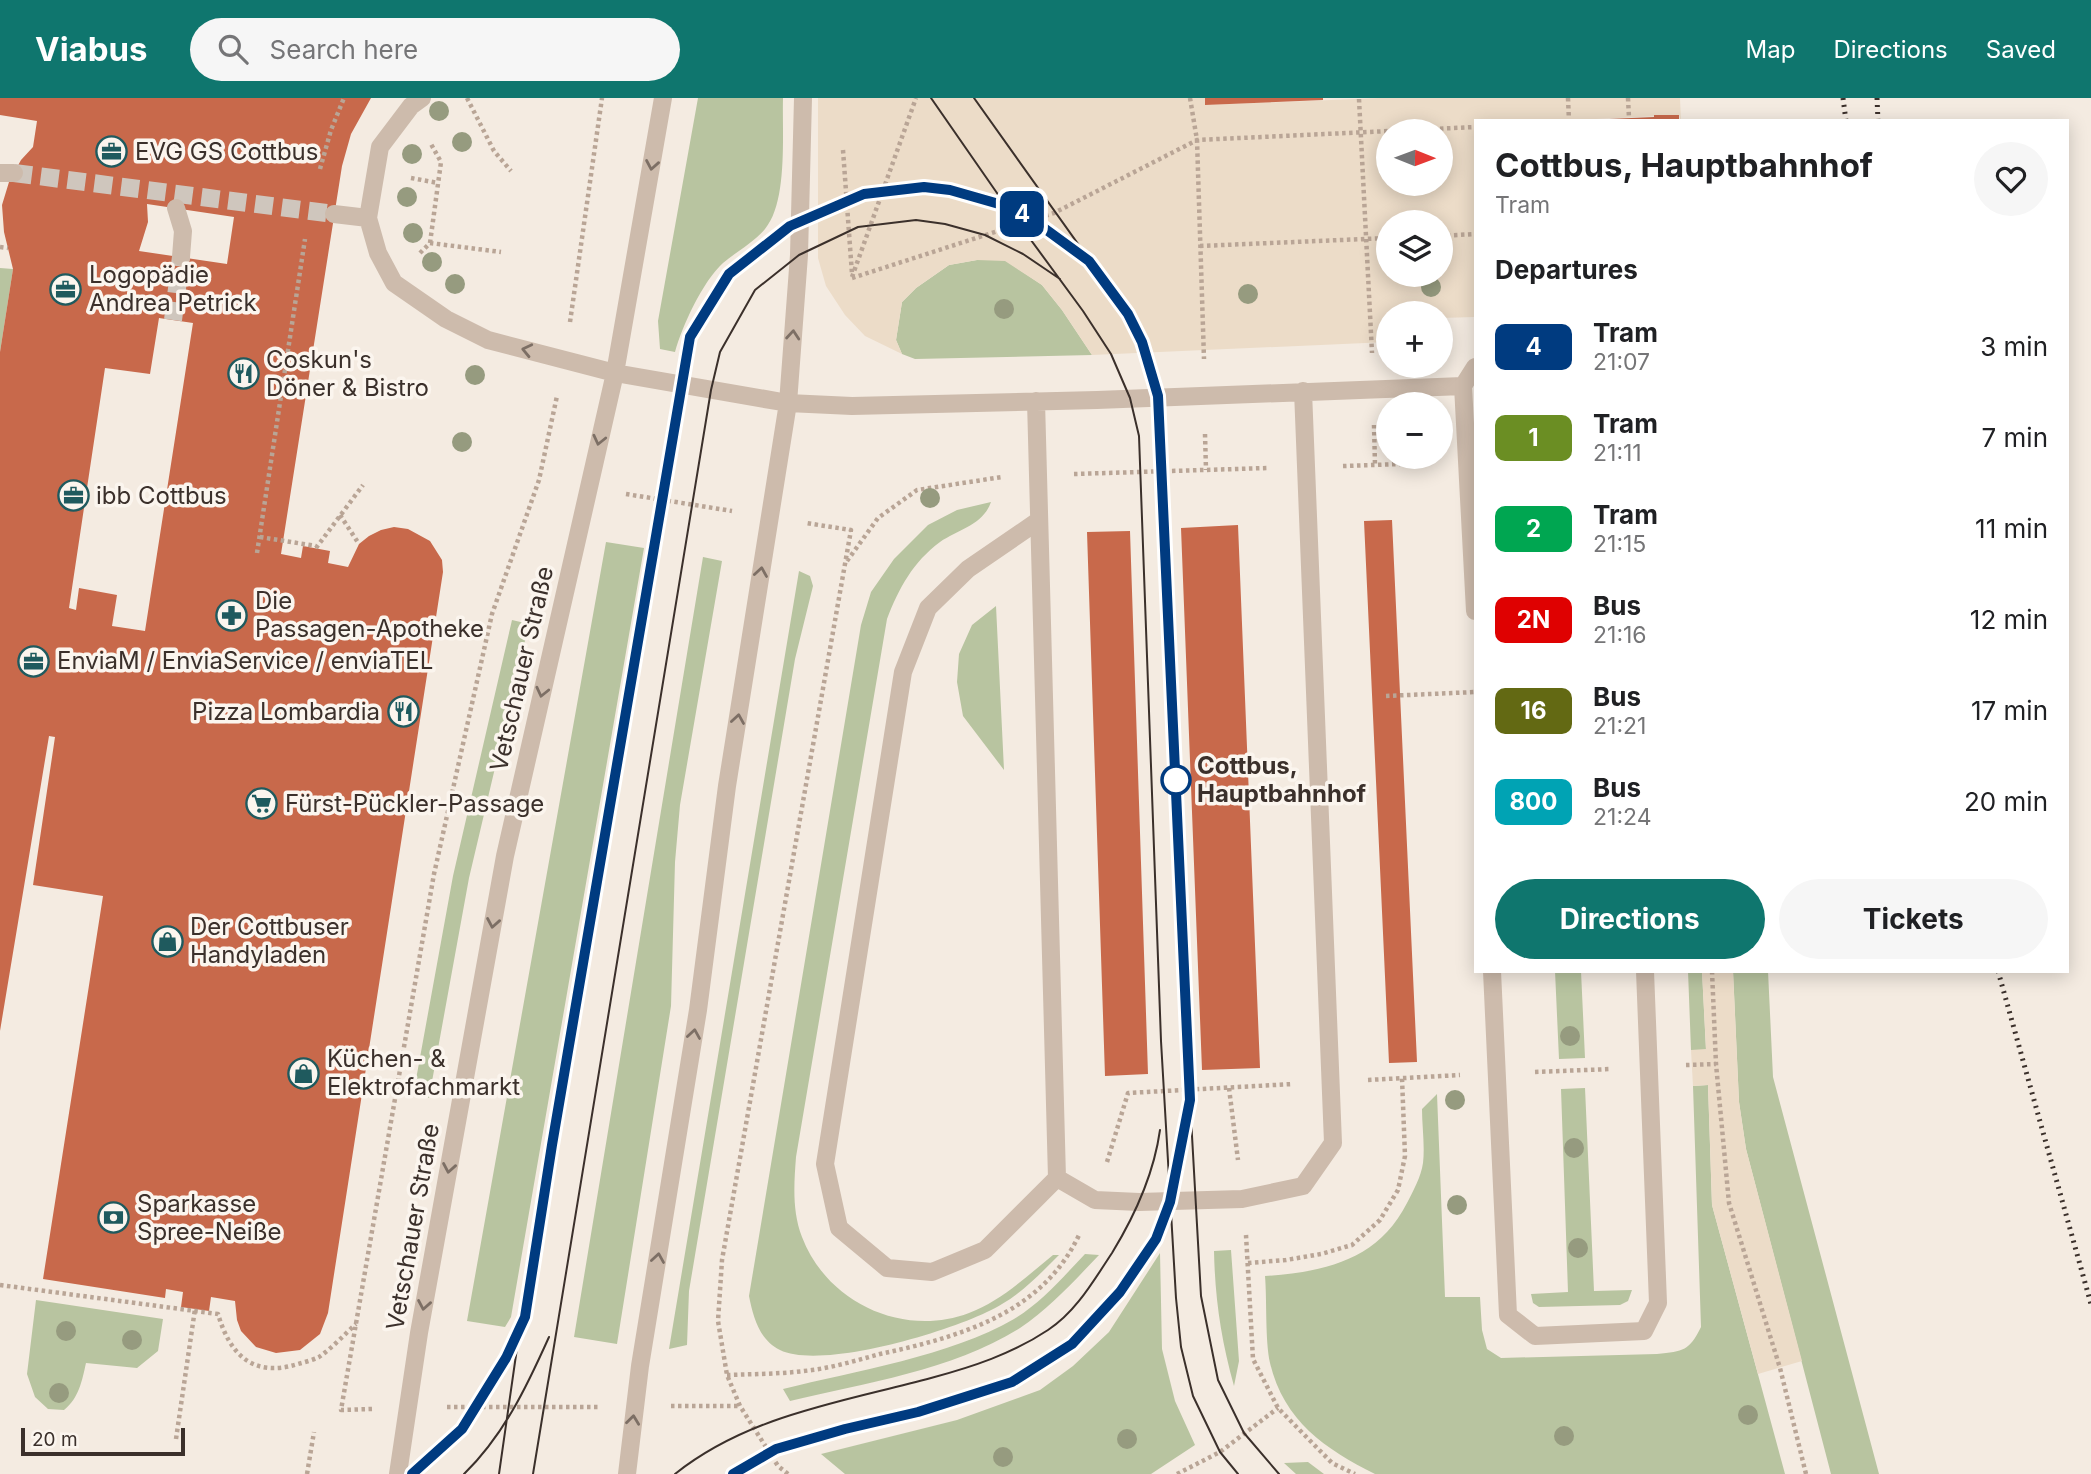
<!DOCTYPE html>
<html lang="en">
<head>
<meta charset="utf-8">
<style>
	body { margin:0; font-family:Inter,sans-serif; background:#f6f6f6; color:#202124; height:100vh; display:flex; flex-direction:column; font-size:26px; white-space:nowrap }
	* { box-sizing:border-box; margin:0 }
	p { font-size:23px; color:#757577 }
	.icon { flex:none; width:38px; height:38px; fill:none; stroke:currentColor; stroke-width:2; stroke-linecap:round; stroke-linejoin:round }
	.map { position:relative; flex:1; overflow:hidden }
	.sheet { position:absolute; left:1474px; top:21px; width:595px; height:854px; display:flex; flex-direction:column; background:#fff; border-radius:0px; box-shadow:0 4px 18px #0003 }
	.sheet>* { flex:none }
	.badge { padding:0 14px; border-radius:10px; font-size:24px; line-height:46px }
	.needle { width:46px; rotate:91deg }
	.controls { position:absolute; left:1376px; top:21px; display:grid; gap:14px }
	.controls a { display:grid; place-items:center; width:77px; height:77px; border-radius:50%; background:#fff; box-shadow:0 4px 18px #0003; font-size:35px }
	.scale { position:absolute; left:21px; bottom:18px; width:164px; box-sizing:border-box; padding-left:7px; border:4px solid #3b302b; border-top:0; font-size:19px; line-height:24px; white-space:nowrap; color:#3b302b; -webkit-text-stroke:5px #fbf5ee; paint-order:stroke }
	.map>.badge { position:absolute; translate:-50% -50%; box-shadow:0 0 0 4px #fff }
	h2 { padding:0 21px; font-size:26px; line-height:63px }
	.round { display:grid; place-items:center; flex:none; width:74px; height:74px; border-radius:37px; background:#f6f6f6 }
	.summary { display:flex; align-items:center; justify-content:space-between; height:119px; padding:0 21px }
	h1 { font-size:33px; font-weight:700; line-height:52px }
	.cta { display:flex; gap:14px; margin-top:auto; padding:14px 21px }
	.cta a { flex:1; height:80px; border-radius:42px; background:#0f766e; color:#fff; font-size:28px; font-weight:700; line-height:80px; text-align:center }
	.cta a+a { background:#f6f6f6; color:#202124 }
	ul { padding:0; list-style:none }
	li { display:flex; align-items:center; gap:21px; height:91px; padding:0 21px }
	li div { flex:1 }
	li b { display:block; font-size:26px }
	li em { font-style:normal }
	li .badge { min-width:77px; font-weight:700; text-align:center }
	header { display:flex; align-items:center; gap:42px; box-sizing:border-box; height:98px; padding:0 35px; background:#0f766e; color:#fff }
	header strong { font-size:33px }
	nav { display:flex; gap:38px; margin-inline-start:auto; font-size:24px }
	.search { width:490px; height:63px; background:#f6f6f6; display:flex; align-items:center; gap:18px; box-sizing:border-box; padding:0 24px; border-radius:38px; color:#757577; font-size:26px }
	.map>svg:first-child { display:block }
	.green { fill:#b8c4a0 }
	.plaza { fill:#ecdcc8; fill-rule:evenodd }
	.building { fill:#c8694b; fill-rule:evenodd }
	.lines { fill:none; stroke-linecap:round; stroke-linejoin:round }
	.minor-tunnel { stroke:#cfc6bd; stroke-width:18; stroke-dasharray:18 9; stroke-linecap:butt }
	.path { stroke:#b9a596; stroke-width:4.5; stroke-dasharray:3.5 3.5; stroke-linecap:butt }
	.minor { stroke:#cdbbac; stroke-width:18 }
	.tram { stroke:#3b302b; stroke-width:2 }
	.rail { stroke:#3b302b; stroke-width:5; stroke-dasharray:2 5; stroke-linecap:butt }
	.tree { fill:#969b7f }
	.oneway { stroke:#7d6f65 }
	.line-casing { stroke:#fff; stroke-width:16 }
	.line { stroke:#003b80; stroke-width:10 }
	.stop-dot { fill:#fff; stroke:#003b80; stroke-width:3.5 }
	.labels { text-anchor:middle; stroke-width:7; stroke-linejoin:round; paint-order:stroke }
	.poi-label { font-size:24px; fill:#3b302b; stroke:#fbf5ee; text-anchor:start }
	.street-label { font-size:24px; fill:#3b302b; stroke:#fbf5ee }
	.stop-label { font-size:24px; font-weight:bold; fill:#3b302b; stroke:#fbf5ee; text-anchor:start }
</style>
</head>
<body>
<header>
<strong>Viabus</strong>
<div class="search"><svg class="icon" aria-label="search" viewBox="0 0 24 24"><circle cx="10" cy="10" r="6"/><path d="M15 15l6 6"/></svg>Search here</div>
<nav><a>Map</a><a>Directions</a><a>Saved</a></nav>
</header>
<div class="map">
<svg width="2091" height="1376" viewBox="0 0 2091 1376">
	<rect width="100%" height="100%" fill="#f4ebe1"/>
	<!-- green -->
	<path class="green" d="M698 0H783C782 35 788 104 765 131 754 144 736 154 723 165 703 183 682 228 675 254L660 251 658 223Z
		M977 162H1005L1042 187 1062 212 1092 257 915 261 902 256 896 242 902 204 916 190 949 167Z
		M0 170 13 171 0 254Z
		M991 404C983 427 959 431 940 444 913 464 899 490 887 521L796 1059C794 1086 792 1113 802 1139 827 1205 904 1240 969 1215 1001 1203 1027 1178 1053 1157H1059C1041 1175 1024 1193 1002 1206 962 1231 822 1273 780 1252 759 1242 753 1218 749 1198L861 527 871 494 894 461 928 427 957 412Z
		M606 444 644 450 511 1219 505 1229 467 1223Z
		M703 459 722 463 680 707 675 764 671 908 617 1246 574 1239Z
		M799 473 810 478 813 488 795 561 689 1193 687 1247 669 1251Z
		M996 508 1004 672 963 618 957 584 959 556 972 527Z
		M512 522 529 526 469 780 429 1000 413 998 453 778Z
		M1555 873H1581L1585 960 1559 961Z
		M1688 873H1702L1706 952H1691Z
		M1733 873H1768L1773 979 1879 1376H1831L1746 1051 1739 1004Z
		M1708 987 1712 1107 1785 1376H1375C1325 1351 1284 1323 1270 1265 1265 1242 1267 1203 1265 1178 1325 1174 1378 1162 1407 1105 1413 1093 1421 1079 1423 1065 1425 1048 1422 1028 1422 1011L1437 996 1445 1199H1480L1482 1232 1487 1251 1501 1260 1657 1256C1684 1253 1689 1253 1701 1229L1693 988Z
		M1585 990 1594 1193 1632 1192 1628 1203 1620 1207 1539 1209 1533 1205 1531 1196 1568 1194 1561 991Z
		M1231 1152 1239 1263 1234 1288C1221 1241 1215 1201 1214 1153Z
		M1160 1155 1162 1251 1175 1303 1195 1347 1151 1376H845L821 1356 957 1322 1040 1292 1073 1268 1109 1234Z
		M1085 1156 1099 1157C1074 1183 1050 1210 1020 1230 954 1272 865 1285 790 1303L783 1291C855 1273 950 1258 1014 1221 1041 1205 1063 1179 1085 1156Z
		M36 1202 163 1221 158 1253 137 1270 86 1265C82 1283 79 1300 64 1312L48 1311 35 1299 27 1276Z
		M1308 1364 1324 1376H1296L1284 1365Z"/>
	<!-- plaza -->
	<path class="plaza" d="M818 0H1205L1206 7 1380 0H1680L1681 23 1679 17 1596 21V23H1475V219L1440 220V215H1388V244L1092 257 1062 212 1042 187 1005 163 977 162 949 167 916 190 902 204 896 242 902 256 865 238 845 217 826 188 818 160ZM1388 33H1440V86H1388ZM1388 124H1440V177H1388Z
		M1702 873H1733L1739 1004 1746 1051 1802 1263 1758 1276 1712 1107 1708 987 1693 988 1691 952 1706 951Z"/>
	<!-- building -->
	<path class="building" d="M0 0H371L351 36 342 68 281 456 301 460 303 448 330 453 328 465 348 469 359 446 369 438 381 432 394 429 408 431 430 443 442 462 443 474 328 1215 320 1236 300 1252 276 1255 256 1249 241 1233 237 1222 235 1203 211 1199 209 1213 181 1209 183 1194 166 1191 165 1200 43 1181 103 798 33 787 55 639 49 638 0 933V254L13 171 4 134 2 107 9 84 21 62 33 49 37 23 0 17ZM147 106 234 119 227 166 139 153 148 124ZM159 220 193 225 145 533 112 528 117 497 79 490 76 512 69 510 105 270 150 276Z
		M1205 0H1323V2L1205 7Z
		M1654 17H1679V23H1609V21L1654 19Z
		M1392 422 1417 964 1389 965 1364 423Z
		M1238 427 1260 970 1202 972 1181 430Z
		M1130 433 1148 976 1105 978 1087 434Z"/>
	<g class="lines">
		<!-- minor-tunnel -->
		<path class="minor-tunnel" d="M14 75 334 116
			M173 222 181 159"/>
		<!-- path -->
		<path class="path" d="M467 0 494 53 511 73
			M1190 0 1197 42 1204 261
			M1568 0 1569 23
			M1628 0 1629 20
			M1359 1 1372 255
			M843 52 852 176
			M320 71 331 32 344 0
			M411 80 438 85
			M1440 138 1475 136
			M430 145 441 64 431 46
			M1200 148 1388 140
			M0 149 8 150
			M420 155 430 145 501 154
			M852 179 916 0
			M852 180 1054 115 1197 42 1475 29
			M570 224 602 0
			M1374 327 1375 367
			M1205 336 1206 372
			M1343 368 1400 366 1410 359
			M1074 376 1268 370
			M626 396 732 413
			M340 417 359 446
			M260 439 316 448
			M316 450 363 387
			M257 455 305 141
			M847 463 878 420 917 392 1002 379
			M1386 598 1475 594
			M1712 873 1716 966 1729 1105 1780 1270 1806 1376
			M1686 967 1716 966
			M1535 974 1611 971
			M1368 982 1460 977
			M1229 990 1238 1062
			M1107 1064 1128 995 1293 986
			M1246 1137 1253 1261 1278 1310 1332 1365 1355 1376
			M1248 1165 1286 1162 1321 1156 1352 1147 1380 1122 1398 1092 1405 1058 1402 980
			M0 1187 218 1216C230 1257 253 1280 298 1266 305 1264 313 1262 319 1259 332 1250 345 1236 356 1226
			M727 1277C755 1276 784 1276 812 1272 835 1269 858 1262 880 1256 959 1239 1042 1216 1079 1137
			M671 1308H740
			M447 1309H599
			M372 1311 341 1312 434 776 492 516 539 382 557 298
			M176 1341 195 1211
			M307 1376 314 1334
			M788 1376 778 1368 740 1308 727 1277 718 1223 722 1162 851 432 806 425
			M1177 1376 1220 1354 1278 1310"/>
		<!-- minor -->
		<path class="minor" d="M422 0 411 8 380 49 368 120 378 155 394 185 446 221 488 242 615 275 788 305 852 308 1097 302 1463 288
			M0 75H14
			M176 110 183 133 181 159
			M334 116 368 120
			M1475 269 1463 288 1475 513
			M1036 303 1057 1080 1095 1102 1139 1104 1242 1101 1303 1088 1333 1045 1303 293
			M1038 423 968 471 928 510 903 574 825 1066 839 1130 887 1170 932 1174 985 1152 1057 1080
			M1492 873 1508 1217 1535 1238 1644 1233 1658 1205 1645 873
			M398 1376 419 1235 505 758 615 275 663 0
			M627 1376 640 1268 698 912 727 688 788 305 799 157 803 0"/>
		<!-- tram -->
		<path class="tram" d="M931 0 1006 108 1083 213 1111 256 1130 300 1139 338 1161 943 1176 1200 1181 1249 1193 1298 1220 1354 1238 1376
			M974 0 1128 216 1142 244 1158 298 1190 1002 1201 1198 1218 1282 1244 1335 1279 1376
			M1174 1081 1185 1026
			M412 1376 462 1330 487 1293 513 1244
			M464 1376C504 1337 527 1288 549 1239
			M499 1376 517 1250 525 1219 552 1047 690 239 729 176 790 128 864 96 924 89 950 92 1006 108 1033 122 1089 163
			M533 1376 711 292 720 254 755 192 799 157 858 129 916 122 945 126 985 137 1023 156 1060 181
			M675 1376C749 1317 842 1304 931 1280 972 1269 1012 1256 1048 1232 1076 1214 1094 1182 1112 1155 1134 1119 1154 1075 1160 1032
			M733 1376 776 1351 845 1331 918 1313 1012 1284 1072 1246 1120 1194 1156 1141 1168 1108"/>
		<!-- rail -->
		<path class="rail" d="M1843 0 1846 23
			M1877 0 1878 23
			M1998 873 2091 1206"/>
	</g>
	<!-- trees -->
	<g class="tree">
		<circle cx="439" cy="13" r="10"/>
		<circle cx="462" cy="44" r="10"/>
		<circle cx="412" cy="56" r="10"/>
		<circle cx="407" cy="99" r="10"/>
		<circle cx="413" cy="135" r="10"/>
		<circle cx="432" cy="164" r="10"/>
		<circle cx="455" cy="186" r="10"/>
		<circle cx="1431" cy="189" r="10"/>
		<circle cx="1248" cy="196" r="10"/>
		<circle cx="1004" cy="211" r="10"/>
		<circle cx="475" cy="277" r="10"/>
		<circle cx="462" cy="344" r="10"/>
		<circle cx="930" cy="400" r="10"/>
		<circle cx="1570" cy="938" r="10"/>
		<circle cx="1455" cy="1002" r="10"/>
		<circle cx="1574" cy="1050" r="10"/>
		<circle cx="1457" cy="1107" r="10"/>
		<circle cx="1578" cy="1150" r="10"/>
		<circle cx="66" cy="1233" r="10"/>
		<circle cx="132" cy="1242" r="10"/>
		<circle cx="59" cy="1295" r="10"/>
		<circle cx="1748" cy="1317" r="10"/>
		<circle cx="1564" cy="1338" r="10"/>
		<circle cx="1127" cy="1341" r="10"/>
		<circle cx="1003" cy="1359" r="10"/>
	</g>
	<!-- one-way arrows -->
	<defs><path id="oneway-chevron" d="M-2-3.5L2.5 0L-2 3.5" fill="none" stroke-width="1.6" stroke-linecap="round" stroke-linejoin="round" transform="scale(1.75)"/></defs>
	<g class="oneway">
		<use href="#oneway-chevron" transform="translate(652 67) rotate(100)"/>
		<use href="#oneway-chevron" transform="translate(793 237) rotate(-85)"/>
		<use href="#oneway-chevron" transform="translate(527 252) rotate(-167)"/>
		<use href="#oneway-chevron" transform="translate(599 342) rotate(103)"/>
		<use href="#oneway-chevron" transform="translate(761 474) rotate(-81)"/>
		<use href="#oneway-chevron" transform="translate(542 594) rotate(103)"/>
		<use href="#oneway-chevron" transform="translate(738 621) rotate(-81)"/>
		<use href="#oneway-chevron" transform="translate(493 825) rotate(100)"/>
		<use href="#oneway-chevron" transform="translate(694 936) rotate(-81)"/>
		<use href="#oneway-chevron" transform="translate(449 1070) rotate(100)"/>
		<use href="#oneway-chevron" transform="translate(658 1160) rotate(-81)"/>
		<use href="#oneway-chevron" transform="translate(424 1207) rotate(100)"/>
		<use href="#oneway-chevron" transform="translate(633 1322) rotate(-83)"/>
	</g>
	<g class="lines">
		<defs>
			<path id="line" d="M412 1376 462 1331 506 1260 525 1219 552 1047 690 239 729 176 790 128 864 96 924 89 950 92 1006 108 1033 122 1089 163 1128 216 1142 244 1158 298 1190 1002 1170 1104 1156 1141 1120 1194 1072 1246 1012 1284 918 1314 845 1331 776 1351 733 1376"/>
		</defs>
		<!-- line casing -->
		<use href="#line" class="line-casing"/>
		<!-- line -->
		<use href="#line" class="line"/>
	</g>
	<!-- icons -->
	<defs>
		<symbol id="office-ring" viewBox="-11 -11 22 22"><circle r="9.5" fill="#fbf5ee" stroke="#1f5a5e" stroke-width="1.5"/><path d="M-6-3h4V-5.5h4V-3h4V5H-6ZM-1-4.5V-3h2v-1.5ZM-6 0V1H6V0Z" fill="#1f5a5e"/></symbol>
		<symbol id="restaurant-ring" viewBox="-11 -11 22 22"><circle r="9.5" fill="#fbf5ee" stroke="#1f5a5e" stroke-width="1.5"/><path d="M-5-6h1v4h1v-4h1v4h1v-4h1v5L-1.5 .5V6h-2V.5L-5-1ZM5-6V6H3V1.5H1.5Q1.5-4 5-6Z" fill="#1f5a5e"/></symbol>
		<symbol id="pharmacy-ring" viewBox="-11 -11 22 22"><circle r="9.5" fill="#fbf5ee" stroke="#1f5a5e" stroke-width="1.5"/><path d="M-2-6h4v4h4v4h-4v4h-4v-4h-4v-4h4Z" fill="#1f5a5e"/></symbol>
		<symbol id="supermarket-ring" viewBox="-11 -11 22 22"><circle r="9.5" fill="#fbf5ee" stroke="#1f5a5e" stroke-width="1.5"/><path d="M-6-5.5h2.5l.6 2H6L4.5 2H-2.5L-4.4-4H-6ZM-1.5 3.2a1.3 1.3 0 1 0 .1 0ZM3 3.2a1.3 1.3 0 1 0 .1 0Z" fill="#1f5a5e"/></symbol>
		<symbol id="shop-ring" viewBox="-11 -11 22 22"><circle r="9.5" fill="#fbf5ee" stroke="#1f5a5e" stroke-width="1.5"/><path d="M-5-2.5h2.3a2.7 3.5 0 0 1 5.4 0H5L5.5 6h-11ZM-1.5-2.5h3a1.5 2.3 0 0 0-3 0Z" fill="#1f5a5e"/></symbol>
		<symbol id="bank-ring" viewBox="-11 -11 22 22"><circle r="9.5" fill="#fbf5ee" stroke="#1f5a5e" stroke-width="1.5"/><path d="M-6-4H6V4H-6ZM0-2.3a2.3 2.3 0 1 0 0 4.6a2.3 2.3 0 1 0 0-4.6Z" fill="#1f5a5e"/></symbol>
	</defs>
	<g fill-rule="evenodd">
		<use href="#office-ring" x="94" y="36" width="35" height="35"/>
		<use href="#office-ring" x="48" y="174" width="35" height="35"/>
		<use href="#restaurant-ring" x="226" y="258" width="35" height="35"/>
		<use href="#office-ring" x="56" y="380" width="35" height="35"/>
		<use href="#pharmacy-ring" x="214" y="500" width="35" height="35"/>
		<use href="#office-ring" x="16" y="546" width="35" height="35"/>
		<use href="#restaurant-ring" x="386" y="596" width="35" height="35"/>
		<use href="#supermarket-ring" x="244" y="688" width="35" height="35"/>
		<use href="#shop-ring" x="150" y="826" width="35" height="35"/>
		<use href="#shop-ring" x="286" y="958" width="35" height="35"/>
		<use href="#bank-ring" x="96" y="1102" width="35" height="35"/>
	</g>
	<!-- markers -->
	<circle class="stop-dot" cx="1176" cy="682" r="14"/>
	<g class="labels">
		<!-- poi labels -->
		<g class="poi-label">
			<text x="135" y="62">EVG GS Cottbus</text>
			<text x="89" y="185">Logopädie<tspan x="89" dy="28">Andrea Petrick</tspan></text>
			<text x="266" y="270">Coskun's<tspan x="266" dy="28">Döner &amp; Bistro</tspan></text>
			<text x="96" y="406">ibb Cottbus</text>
			<text x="255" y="511">Die<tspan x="255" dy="28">Passagen-Apotheke</tspan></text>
			<text x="57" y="571">EnviaM / EnviaService / enviaTEL</text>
			<text x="380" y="622" text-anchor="end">Pizza Lombardia</text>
			<text x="285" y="714">Fürst-Pückler-Passage</text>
			<text x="190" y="837">Der Cottbuser<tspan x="190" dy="28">Handyladen</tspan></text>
			<text x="327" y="969">Küchen- &amp;<tspan x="327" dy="28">Elektrofachmarkt</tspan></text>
			<text x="137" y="1114">Sparkasse<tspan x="137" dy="28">Spree-Neiße</tspan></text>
		</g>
		<!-- street labels -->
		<g class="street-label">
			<text transform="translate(522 571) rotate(-77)" y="8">Vetschauer Straße</text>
			<text transform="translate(413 1129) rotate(-80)" y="8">Vetschauer Straße</text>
		</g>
		<!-- stop labels -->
		<g class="stop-label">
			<text x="1197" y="676">Cottbus,<tspan x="1197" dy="28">Hauptbahnhof</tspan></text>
		</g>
	</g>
</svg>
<div class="controls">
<a><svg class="needle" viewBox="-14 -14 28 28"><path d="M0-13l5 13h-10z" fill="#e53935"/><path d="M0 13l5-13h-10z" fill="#757577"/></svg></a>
<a><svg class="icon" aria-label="layers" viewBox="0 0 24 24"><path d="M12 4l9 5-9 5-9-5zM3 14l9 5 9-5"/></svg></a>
<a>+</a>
<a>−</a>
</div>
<div class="scale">20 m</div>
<b class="badge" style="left:1022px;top:116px;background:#003b80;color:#fff">4</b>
<section class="sheet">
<div class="summary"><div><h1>Cottbus, Hauptbahnhof</h1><p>Tram</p></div><a class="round"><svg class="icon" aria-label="heart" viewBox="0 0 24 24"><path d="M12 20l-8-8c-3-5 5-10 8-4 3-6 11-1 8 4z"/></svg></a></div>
<h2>Departures</h2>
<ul>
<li><span class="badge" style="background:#003b80;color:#fff">4</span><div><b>Tram</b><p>21:07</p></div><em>3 min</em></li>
<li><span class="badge" style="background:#6b8e23;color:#fff">1</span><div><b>Tram</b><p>21:11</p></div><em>7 min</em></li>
<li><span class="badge" style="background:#00a651;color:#fff">2</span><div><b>Tram</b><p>21:15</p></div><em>11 min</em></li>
<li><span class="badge" style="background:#df0101;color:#fff">2N</span><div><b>Bus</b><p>21:16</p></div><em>12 min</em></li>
<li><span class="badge" style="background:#636913;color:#fff">16</span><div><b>Bus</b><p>21:21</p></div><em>17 min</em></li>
<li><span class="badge" style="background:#00a3b4;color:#fff">800</span><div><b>Bus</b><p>21:24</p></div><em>20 min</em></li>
</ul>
<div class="cta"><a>Directions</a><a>Tickets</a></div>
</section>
</div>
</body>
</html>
